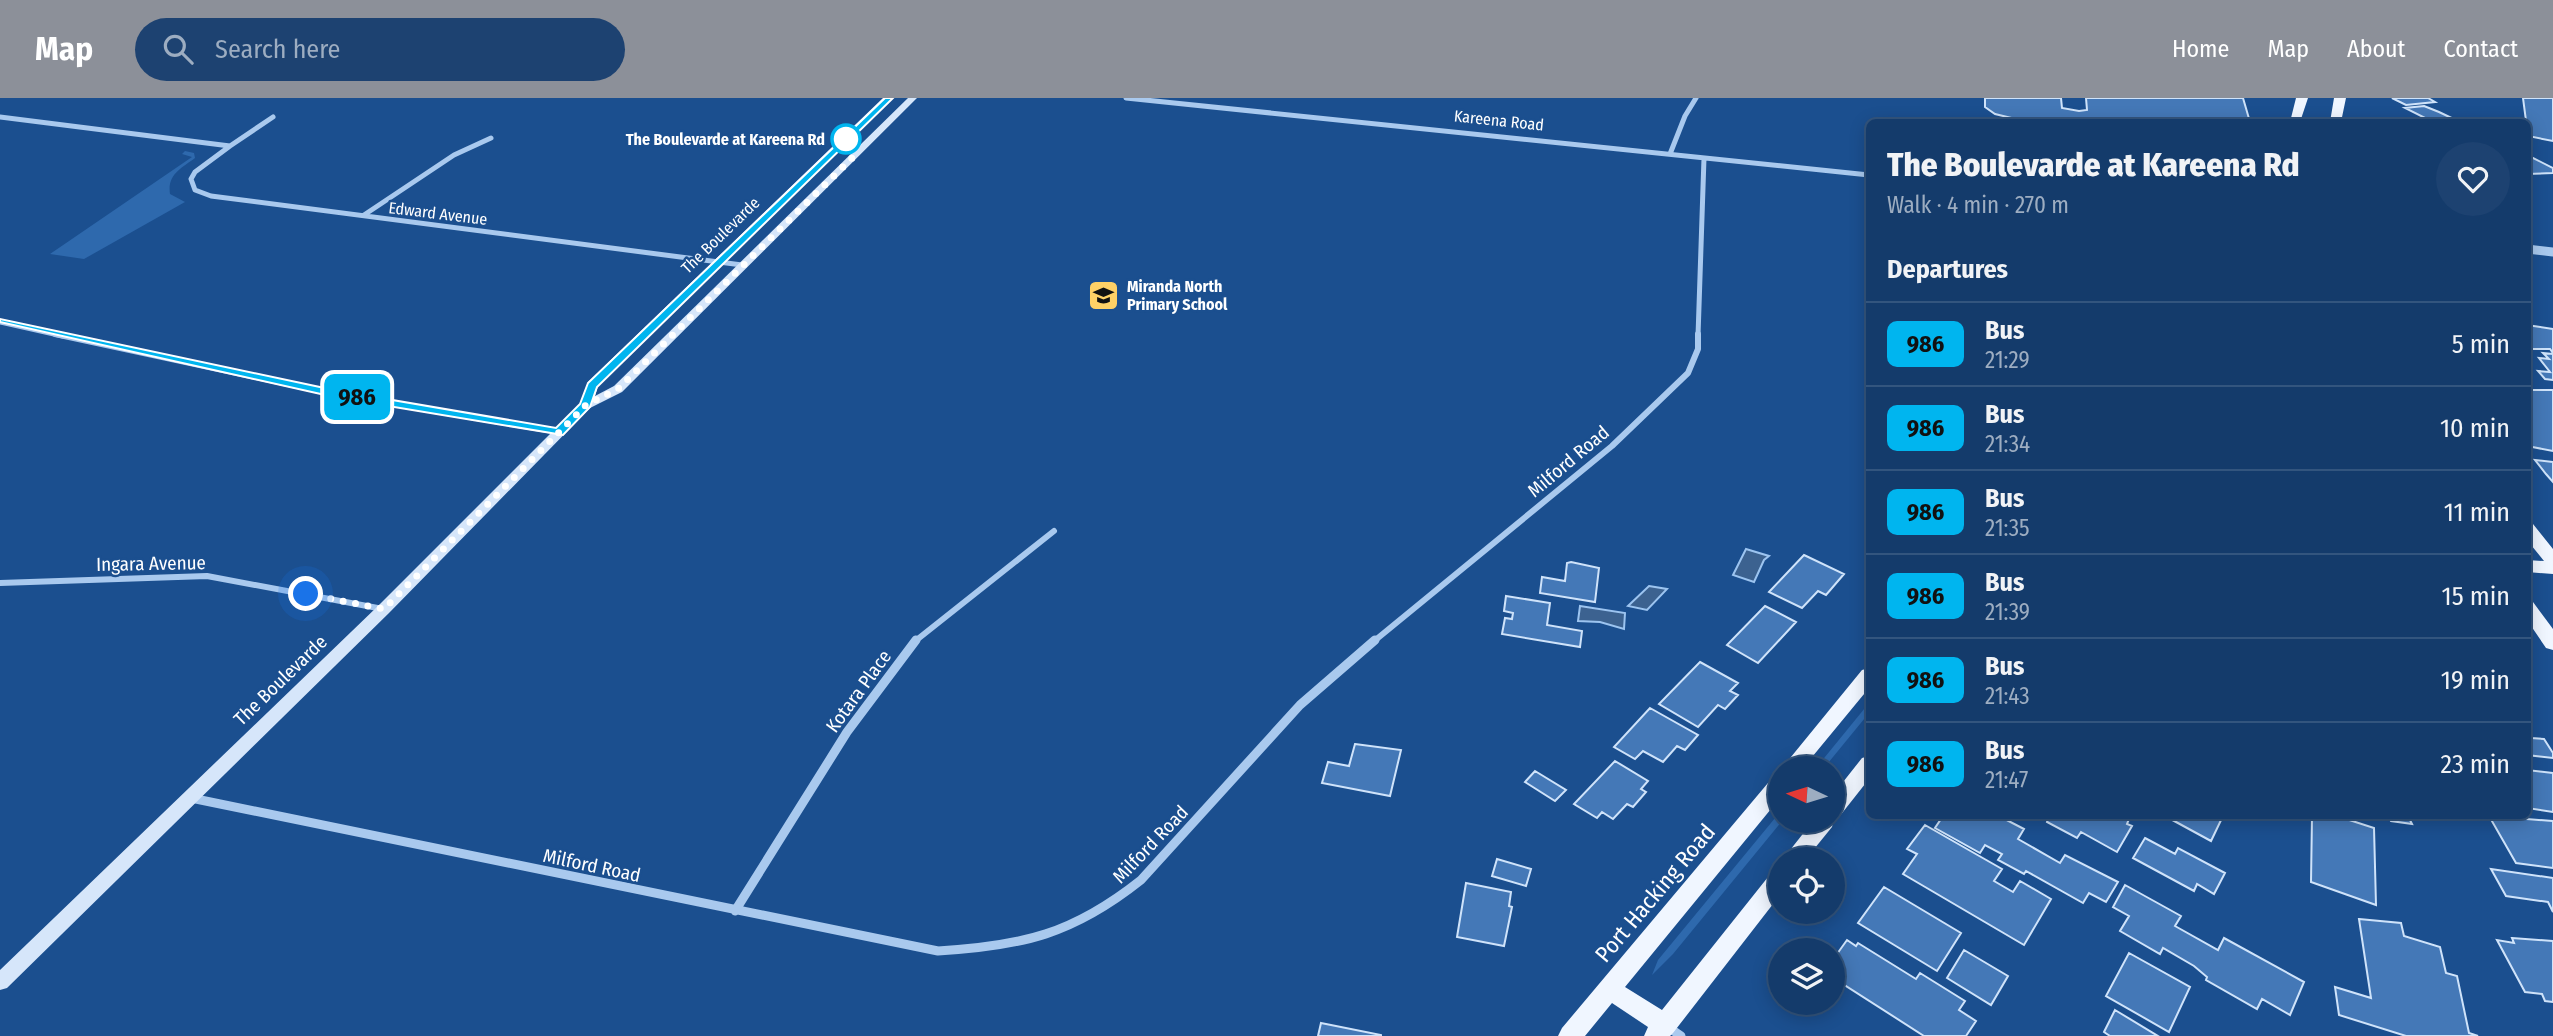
<!DOCTYPE html>
<html lang="en">
<head>
<meta charset="utf-8">
<style>
	body { margin:0; font-family:"Fira Sans Condensed",sans-serif; background:#1d4271; color:#f1f3f6; height:100vh; display:flex; flex-direction:column; font-size:26px; white-space:nowrap }
	* { box-sizing:border-box; margin:0 }
	p { font-size:23px; color:#9dadc1 }
	.icon { flex:none; width:38px; height:38px; fill:none; stroke:currentColor; stroke-width:2; stroke-linecap:round; stroke-linejoin:round }
	.map { position:relative; flex:1; overflow:hidden }
	.details { position:absolute; left:1866px; top:21px; width:665px; height:700px; display:flex; flex-direction:column; background:#143b6b; border-radius:10px; box-shadow:0 4px 18px #0003,0 0 0 2px #33557e }
	.details>* { flex:none }
	.badge { padding:0 14px; border-radius:10px; font-size:24px; line-height:46px }
	.needle { width:46px; rotate:274deg }
	.tools { position:absolute; left:1768px; top:658px; display:grid; gap:14px }
	.tools a { display:grid; place-items:center; width:77px; height:77px; border-radius:50%; background:#143b6b; box-shadow:0 4px 18px #0003,0 0 0 2px #33557e; font-size:35px }
	.you { position:absolute; width:35px; height:35px; margin:-18px; border:5px solid #fff; border-radius:50%; background:#1a73e8; box-shadow:0 0 0 10px #1a73e833 }
	.map>.badge { position:absolute; translate:-50% -50%; box-shadow:0 0 0 4px #fff }
	h2 { padding:0 21px; font-size:26px; line-height:63px }
	.round { display:grid; place-items:center; flex:none; width:74px; height:74px; border-radius:37px; background:#1d4271 }
	.headline { display:flex; align-items:center; justify-content:space-between; height:119px; padding:0 21px }
	h1 { font-size:33px; font-weight:800; line-height:52px }
	ul { padding:0; list-style:none }
	li { display:flex; align-items:center; gap:21px; height:84px; padding:0 21px; border-top:2px solid #33557e }
	li div { flex:1 }
	li b { display:block; font-size:26px }
	li em { font-style:normal }
	li .badge { min-width:77px; font-weight:700; text-align:center }
	header { display:flex; align-items:center; gap:42px; box-sizing:border-box; height:98px; padding:0 35px; background:#8c9099; color:#fff }
	header strong { font-size:33px }
	nav { display:flex; gap:38px; margin-inline-start:auto; font-size:24px }
	.search { width:490px; height:63px; background:#1d4271; display:flex; align-items:center; gap:18px; box-sizing:border-box; padding:0 24px; border-radius:38px; color:#9dadc1; font-size:26px }
	.map>svg:first-child { display:block }
	.green { fill:#2e69ad }
	.water { fill:#3c6290; stroke:#9cc4f0; stroke-width:2 }
	.building { fill:#4478b7; stroke:#cfe3fa; stroke-width:2 }
	.lines { fill:none; stroke-linecap:round; stroke-linejoin:round }
	.minor-far2 { stroke:#a9c9ee; stroke-width:5 }
	.minor-far1 { stroke:#a9c9ee; stroke-width:6 }
	.minor { stroke:#a9c9ee; stroke-width:9 }
	.tertiary { stroke:#a9c9ee; stroke-width:9 }
	.secondary { fill:#d6e6fa; fill-rule:evenodd }
	.primary { fill:#f0f6ff; fill-rule:evenodd }
	.line { fill:#00b5ef; stroke:#fff; stroke-width:2 }
	.walk { stroke:#fff; stroke-width:7; stroke-dasharray:0 12.6 }
	.stop-dot { fill:#fff; stroke:#00b5ef; stroke-width:3.5 }
	.labels { text-anchor:middle; stroke-width:5; stroke-linejoin:round; paint-order:stroke }
	.far-street-label { font-size:16px; fill:#fff; stroke:#1b4f8f }
	.far-stop-label { font-size:16px; font-weight:bold; fill:#fff; stroke:#1b4f8f; text-anchor:end }
	.far-poi-label { font-size:16px; font-weight:bold; fill:#fff; stroke:#1b4f8f; text-anchor:start }
	.street-label { font-size:19px; fill:#fff; stroke:#1b4f8f }
	.near-street-label { font-size:23px; fill:#fff; stroke:#1b4f8f }
</style>
</head>
<body>
<header>
<strong>Map</strong>
<div class="search"><svg class="icon" aria-label="search" viewBox="0 0 24 24"><circle cx="10" cy="10" r="6"/><path d="M15 15l6 6"/></svg>Search here</div>
<nav><a>Home</a><a>Map</a><a>About</a><a>Contact</a></nav>
</header>
<div class="map">
<svg width="2553" height="938" viewBox="0 0 2553 938">
	<rect width="100%" height="100%" fill="#1b4f8f"/>
	<!-- green -->
	<path class="green" d="M185 53 194 55 195 60C182 70 167 76 170 96L185 104 84 161 50 156 192 59 182 56Z
		M1869 605V615L1824 670H1816Z
		M1780 714 1782 723 1673 856 1652 877 1658 862Z"/>
	<!-- water -->
	<path class="water" d="M1746 451 1769 458 1764 462 1754 484 1733 477Z
		M1649 488 1667 491 1647 512 1628 508Z
		M1580 508 1625 515 1624 531 1600 524 1578 523Z"/>
	<!-- building -->
	<path class="building" d="M1985 0H2061L2062 10 2079 13 2087 12 2086 0H2243L2250 24 2229 22 2220 24H2028L1995 16 1985 9Z
		M2392 0H2428L2435 4 2406 7Z
		M2523 0H2553V43L2528 38Z
		M2523 0H2553V43L2528 38Z
		M2424 8 2439 14 2460 24H2433L2405 10Z
		M2527 57 2553 70V75L2527 76Z
		M2527 227 2553 231V255L2550 251H2527Z
		M2543 255 2553 256V282L2545 281 2538 273 2550 274 2539 260 2549 261Z
		M2527 292H2553V353L2527 348Z
		M2535 362 2553 364V384L2546 376Z
		M1804 457 1844 476 1826 497 1818 493 1802 510 1769 494Z
		M1571 464 1599 470 1595 504 1540 495 1542 479 1565 483 1567 465Z
		M1506 498 1550 505 1547 527 1582 533 1580 549 1502 536 1505 520 1512 521 1513 515 1504 513Z
		M1765 508 1796 524 1758 565 1727 547Z
		M1700 564 1738 585 1730 593 1738 597 1725 611 1718 607 1698 629 1659 606Z
		M1650 610 1698 637 1685 652 1677 648 1663 664 1643 653 1635 661 1614 649Z
		M2527 633 2531 640 2544 641 2553 655V660L2527 657Z
		M1355 646 1401 652 1390 698 1322 685 1328 664 1349 668Z
		M1615 663 1648 683 1641 691 1646 694 1633 709 1627 706 1613 721 1602 714 1597 720 1574 706Z
		M2527 672 2553 675V714L2527 710Z
		M1535 673 1566 692 1555 703 1525 684Z
		M1943 718H1999L2024 731 2018 741 2060 765 2065 757 2118 784 2106 804 2089 795 2083 805 2026 773 2024 776 1998 762 2002 756 1985 747 1980 755 1935 730Z
		M2049 718H2123L2129 721 2127 726 2132 728 2117 754 2081 734 2077 740 2047 724Z
		M2165 718H2223L2211 743Z
		M2312 718H2337L2374 730 2376 807 2311 784Z
		M2388 718H2408L2412 726 2391 723Z
		M2489 718 2553 723V770L2516 765Z
		M1925 727 2002 771 1994 783 2013 794 2020 783 2051 801 2024 847 1903 776 1917 756 1907 751Z
		M2145 740 2175 756 2178 750 2225 775 2214 796 2197 786 2194 793 2133 760Z
		M1497 761 1531 771 1526 788 1492 778Z
		M2491 771 2553 780V814L2548 804 2506 798Z
		M1466 785 1511 794 1509 808 1512 809 1504 848 1457 839Z
		M2125 787 2181 818 2175 828 2218 852 2224 840 2304 884 2290 917 2262 901 2257 911 2206 882 2207 879 2194 868 2163 850 2160 856 2120 833 2129 818 2113 809Z
		M1884 789 1961 835 1937 873 1858 825Z
		M2359 821 2401 825 2404 838 2440 849 2446 875 2457 878 2469 935 2478 938H2406L2339 917 2335 889 2371 900Z
		M2512 840 2553 843V904L2545 903 2542 896 2525 894 2497 842 2514 845Z
		M1847 842 1856 848 1858 845 1916 881 1920 875 1965 903 1959 912 1976 923 1966 938H1924L1832 879 1836 875 1832 873V863Z
		M1964 852 2008 878 1991 907 1947 880Z
		M2129 855 2190 889 2169 934 2106 898Z
		M2115 912 2158 938H2110L2104 934Z
		M1321 925 1381 937V938H1318Z"/>
	<g class="lines">
		<!-- minor-far2 -->
		<path class="minor-far2" d="M1126 0 1869 77
			M0 19 230 48 195 74 191 81 195 92 211 98 742 167
			M230 48 273 19
			M1670 56 1685 18 1696 0
			M364 117 454 57 491 40
			M0 224 63 238
			M1698 238 1704 60"/>
		<!-- minor-far1 -->
		<path class="minor-far1" d="M55 236 334 296 559 334
			M0 485 207 478 383 511
			M914 544 1054 433
			M1373 544 1612 348 1688 275 1698 251V236"/>
		<!-- minor -->
		<path class="minor" d="M191 700 938 853C1023 848 1073 836 1141 782L1300 607 1375 542
			M735 813 847 634 916 542
			M1668 929 1681 938"/>
		<!-- tertiary -->
		<path class="tertiary" d="M2527 151 2553 154"/>
		<!-- secondary -->
		<path class="secondary" d="M883 0H892L598 288 595 298 614 288 908 0H917L622 294 590 310 389 515 7 890 0 892V872L379 507 580 306 588 284Z"/>
		<!-- primary -->
		<path class="primary" d="M2296 0H2308L2300 24H2290Z
			M2334 0H2346L2341 24H2330Z
			M2527 424 2533 426 2553 451V476L2527 474V462L2544 463 2527 442Z
			M2527 502 2533 504 2553 531V552L2546 550 2527 522Z
			M1869 570V590L1803 670H1782L1862 572Z
			M1869 658V681L1839 719 1834 721 1832 729 1806 761H1783L1813 723H1832V698L1862 660Z
			M1780 677V700L1625 889 1662 912 1772 774 1780 771V797L1673 935 1670 938H1644L1648 929 1612 905 1585 938H1558L1562 930 1773 679Z"/>
	</g>
	<!-- line -->
	<path class="line" d="M885 0H893L597 289 590 309 563 337 334 299 0 224V221L334 292 556 330 580 306 588 285Z"/>
	<g class="lines">
		<!-- walk -->
		<path class="walk" d="M306 496 384 511 586 307 618 291 856 56 846 41"/>
	</g>
	<!-- icons -->
	<defs>
		<symbol id="school-square" viewBox="-11 -11 22 22"><rect x="-9" y="-9" width="18" height="18" rx="4" fill="#ffd166" stroke="#1b4f8f"/><path d="M0-5L7-2L0 1L-7-2ZM-4 1L0 2.5L4 1V4Q0 6-4 4Z" fill="#111"/></symbol>
	</defs>
	<g fill-rule="evenodd">
		<use href="#school-square" x="1086" y="180" width="35" height="35"/>
	</g>
	<!-- markers -->
	<circle class="stop-dot" cx="846" cy="41" r="14"/>
	<g class="labels">
		<!-- far-street labels -->
		<g class="far-street-label">
			<text transform="translate(1499 22) rotate(6)" y="6">Kareena Road</text>
			<text transform="translate(438 115) rotate(7)" y="6">Edward Avenue</text>
			<text transform="translate(720 137) rotate(-44)" y="6">The Boulevarde</text>
		</g>
		<!-- far-stop labels -->
		<g class="far-stop-label">
			<text x="825" y="47">The Boulevarde at Kareena Rd</text>
		</g>
		<!-- far-poi labels -->
		<g class="far-poi-label">
			<text x="1127" y="194">Miranda North<tspan x="1127" dy="18">Primary School</tspan></text>
		</g>
		<!-- street labels -->
		<g class="street-label">
			<text transform="translate(1568 363) rotate(-40)" y="7">Milford Road</text>
			<text transform="translate(151 465) rotate(-1)" y="7">Ingara Avenue</text>
			<text transform="translate(280 582) rotate(-44)" y="7">The Boulevarde</text>
			<text transform="translate(858 593) rotate(-54)" y="7">Kotara Place</text>
			<text transform="translate(1150 746) rotate(-46)" y="7">Milford Road</text>
			<text transform="translate(592 767) rotate(12)" y="7">Milford Road</text>
		</g>
		<!-- near-street labels -->
		<g class="near-street-label">
			<text transform="translate(1655 795) rotate(-50)" y="8">Port Hacking Road</text>
		</g>
	</g>
</svg>
<div class="tools">
<a><svg class="needle" viewBox="-14 -14 28 28"><path d="M0-13l5 13h-10z" fill="#e53935"/><path d="M0 13l5-13h-10z" fill="#9dadc1"/></svg></a>
<a><svg class="icon" aria-label="locate" viewBox="0 0 24 24"><circle cx="12" cy="12" r="6"/><path d="M12 2v4M12 18v4M2 12h4M18 12h4"/></svg></a>
<a><svg class="icon" aria-label="layers" viewBox="0 0 24 24"><path d="M12 4l9 5-9 5-9-5zM3 14l9 5 9-5"/></svg></a>
</div>
<div class="you" style="left:306px;top:496px"></div>
<b class="badge" style="left:357px;top:299px;background:#00b5ef;color:#111">986</b>
<section class="details">
<div class="headline"><div><h1>The Boulevarde at Kareena Rd</h1><p>Walk · 4 min · 270 m</p></div><a class="round"><svg class="icon" aria-label="heart" viewBox="0 0 24 24"><path d="M12 20l-8-8c-3-5 5-10 8-4 3-6 11-1 8 4z"/></svg></a></div>
<h2>Departures</h2>
<ul>
<li><span class="badge" style="background:#00b5ef;color:#111">986</span><div><b>Bus</b><p>21:29</p></div><em>5 min</em></li>
<li><span class="badge" style="background:#00b5ef;color:#111">986</span><div><b>Bus</b><p>21:34</p></div><em>10 min</em></li>
<li><span class="badge" style="background:#00b5ef;color:#111">986</span><div><b>Bus</b><p>21:35</p></div><em>11 min</em></li>
<li><span class="badge" style="background:#00b5ef;color:#111">986</span><div><b>Bus</b><p>21:39</p></div><em>15 min</em></li>
<li><span class="badge" style="background:#00b5ef;color:#111">986</span><div><b>Bus</b><p>21:43</p></div><em>19 min</em></li>
<li><span class="badge" style="background:#00b5ef;color:#111">986</span><div><b>Bus</b><p>21:47</p></div><em>23 min</em></li>
</ul>
</section>
</div>
</body>
</html>
